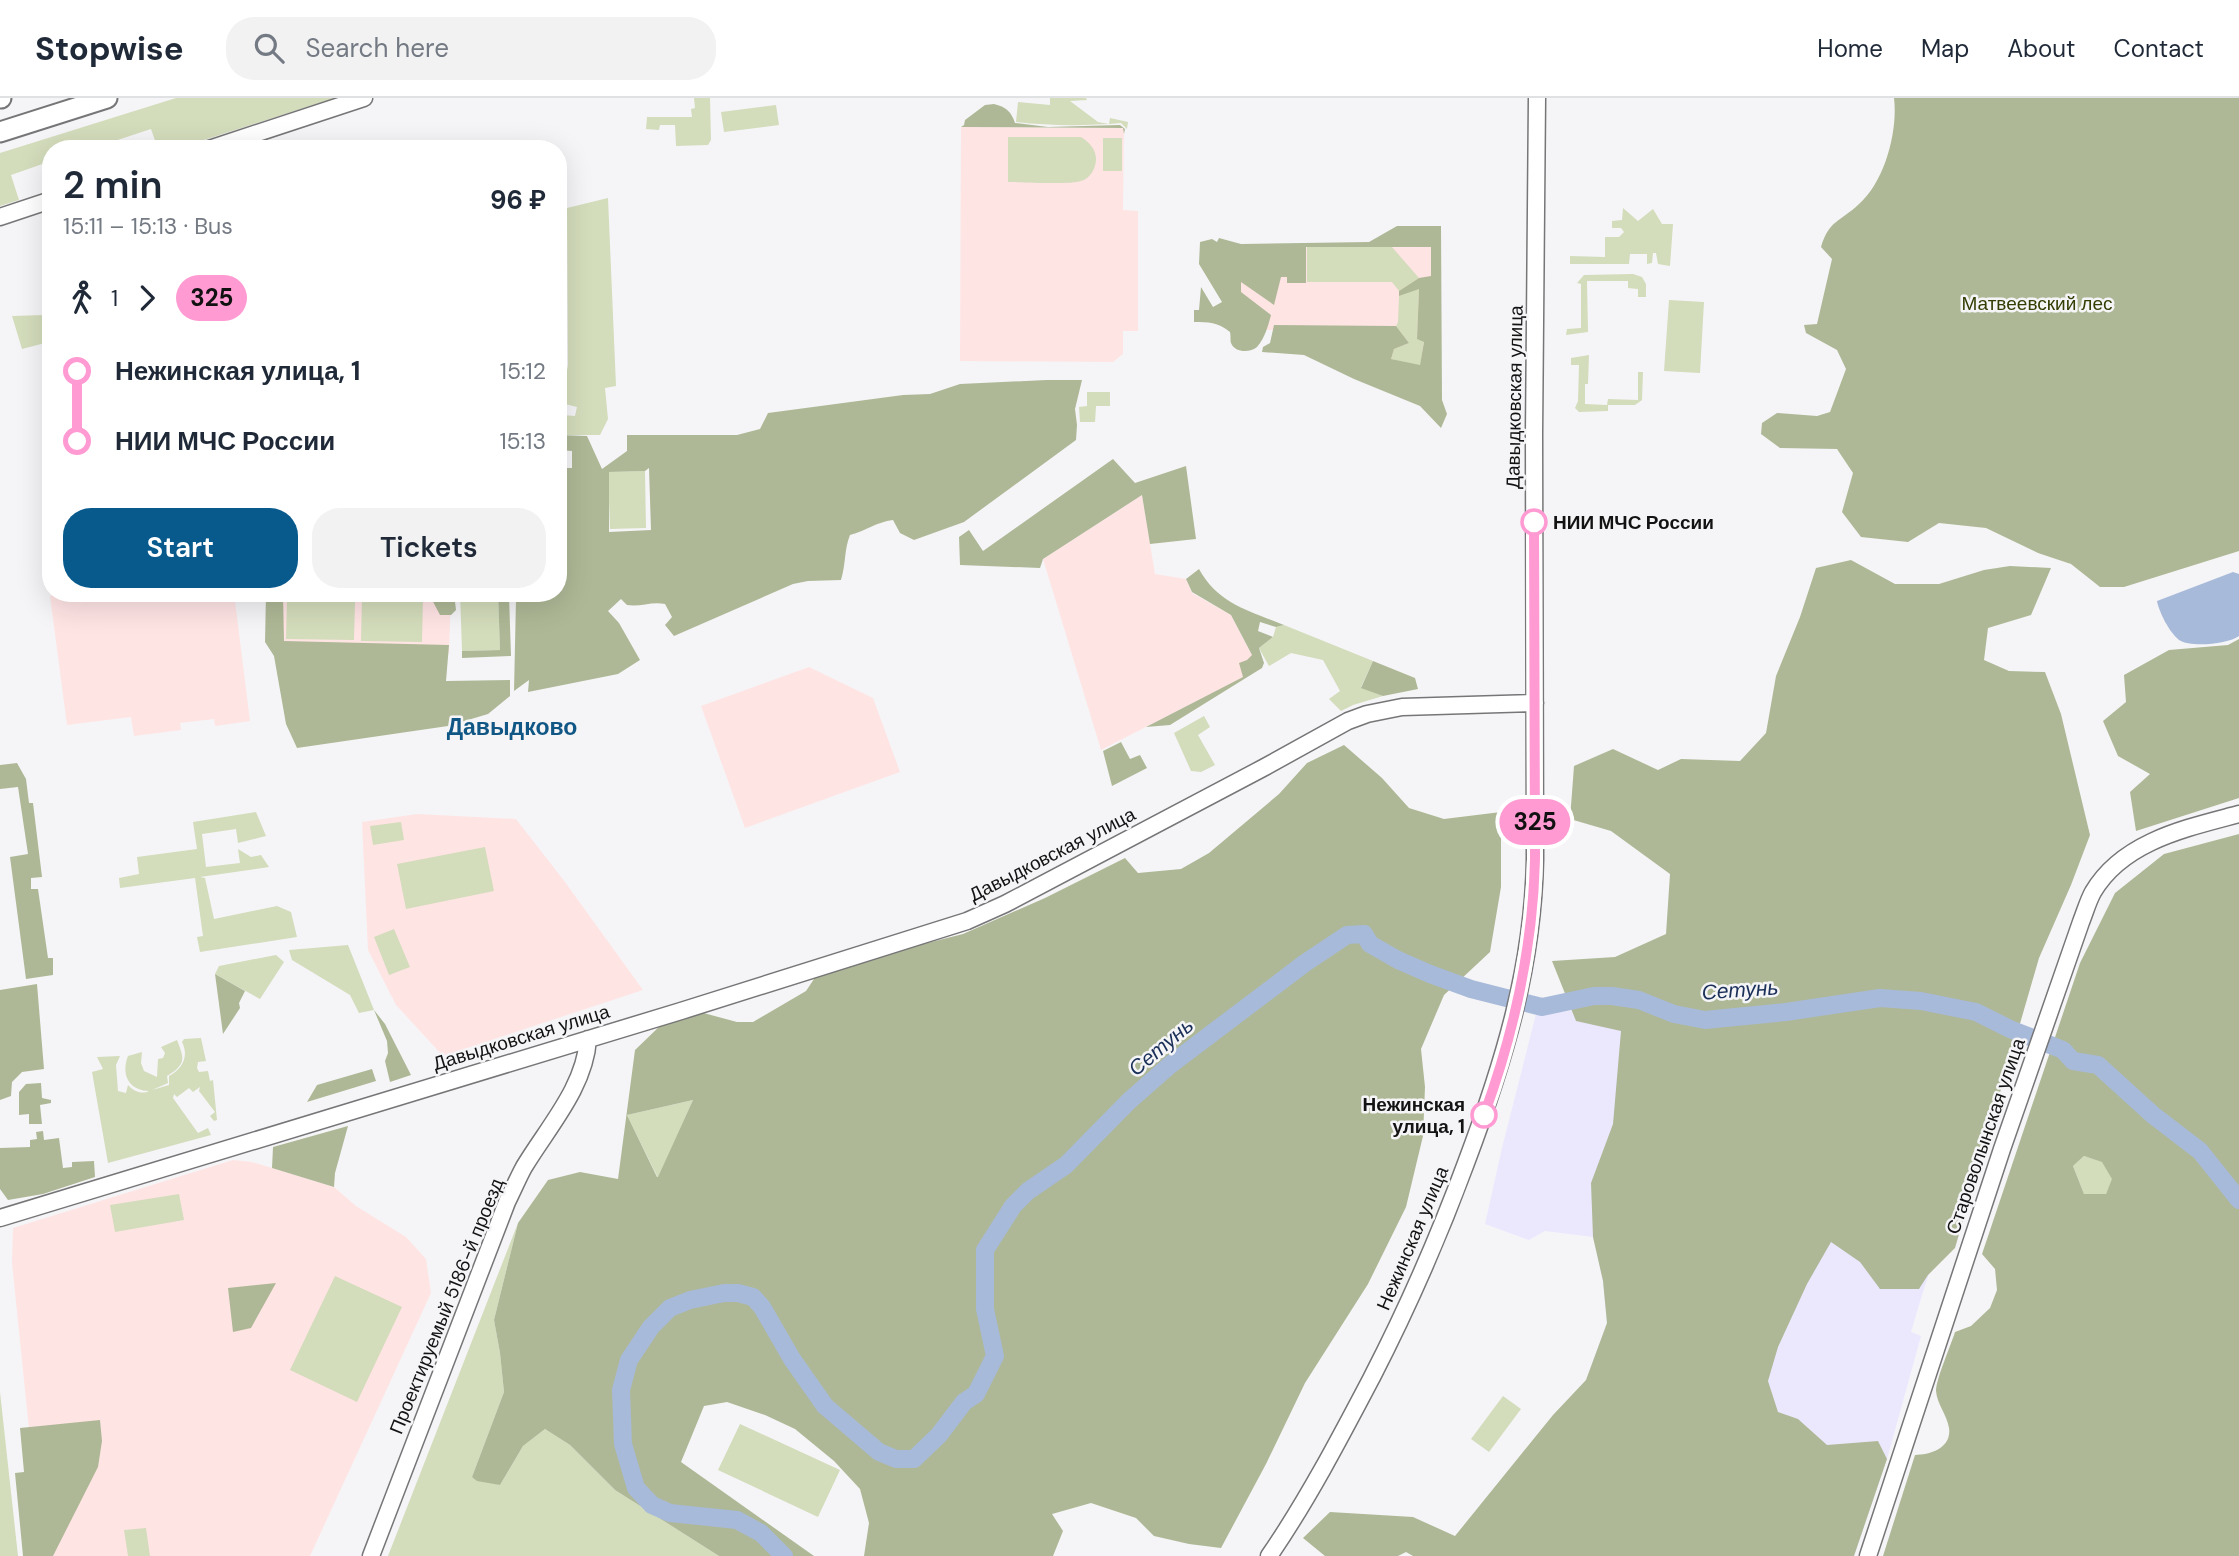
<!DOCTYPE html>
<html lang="en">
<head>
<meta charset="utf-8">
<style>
	body { margin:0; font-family:"DM Sans",sans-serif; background:#f2f2f3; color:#1f2937; height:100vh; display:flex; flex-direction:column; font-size:26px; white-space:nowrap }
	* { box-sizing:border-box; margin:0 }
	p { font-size:23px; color:#747a83 }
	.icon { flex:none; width:38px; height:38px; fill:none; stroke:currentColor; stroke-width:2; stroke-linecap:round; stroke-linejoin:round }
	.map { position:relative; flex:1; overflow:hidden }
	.side { position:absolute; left:42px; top:42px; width:525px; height:462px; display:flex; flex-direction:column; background:#fff; border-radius:28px; box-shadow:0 7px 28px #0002 }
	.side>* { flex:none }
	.badge { padding:0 14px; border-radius:23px; font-size:24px; line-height:46px }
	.map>.badge { position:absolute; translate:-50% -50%; box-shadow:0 0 0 4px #fff }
	.legs { display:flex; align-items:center; gap:10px; height:77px; padding:0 21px; font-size:23px }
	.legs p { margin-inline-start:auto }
	.overview { display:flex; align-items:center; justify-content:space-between; height:119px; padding:0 21px }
	h1 { font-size:38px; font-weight:600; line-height:52px }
	.action { display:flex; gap:14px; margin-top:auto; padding:14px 21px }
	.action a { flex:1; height:80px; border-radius:28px; background:#085a8d; color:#fff; font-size:28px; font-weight:600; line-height:80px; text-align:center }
	.action a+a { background:#f2f2f3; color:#1f2937 }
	ul { padding:0 21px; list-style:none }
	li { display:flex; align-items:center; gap:24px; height:70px; font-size:26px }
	li i { display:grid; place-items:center; width:10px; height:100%; margin:0 9px; background:currentColor }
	li i::after { content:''; width:18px; height:18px; margin:-9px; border:5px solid; border-radius:50%; background:#fff }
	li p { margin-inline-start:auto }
	li:first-child i { background:linear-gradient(#0000 50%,currentColor 0) }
	li:last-child i { background:linear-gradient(currentColor 50%,#0000 0) }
	header { display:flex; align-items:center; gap:42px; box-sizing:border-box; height:98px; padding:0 35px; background:#fff; border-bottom:2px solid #e0e1e3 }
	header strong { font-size:33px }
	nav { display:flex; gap:38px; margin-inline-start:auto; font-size:24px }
	.search { width:490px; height:63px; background:#f2f2f3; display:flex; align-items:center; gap:18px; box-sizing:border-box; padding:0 24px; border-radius:28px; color:#747a83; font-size:26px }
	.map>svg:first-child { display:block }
	.education { fill:#ffe4e4 }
	.medical { fill:#ebe8fe }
	.green { fill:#d3dcbb }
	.forest { fill:#aeb896; fill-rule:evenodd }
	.water { fill:#a8bad9 }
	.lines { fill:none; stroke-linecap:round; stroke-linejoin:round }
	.river { stroke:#a8bad9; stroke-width:18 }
	.secondary-casing { stroke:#767678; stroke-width:19 }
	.primary-casing { stroke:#767678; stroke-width:23 }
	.secondary { stroke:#fff; stroke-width:16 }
	.primary { stroke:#fff; stroke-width:19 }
	.line-1-casing { stroke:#fff; stroke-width:16 }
	.line-1 { stroke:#ff9ad2; stroke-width:10 }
	.stop-1-dot { fill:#fff; stroke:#ff9ad2; stroke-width:3.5 }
	.labels { text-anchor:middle; stroke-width:5; stroke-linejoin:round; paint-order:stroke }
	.park-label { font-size:19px; fill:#333e04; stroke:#f5f5f7 }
	.street-label { font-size:19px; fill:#131314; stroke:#f5f5f7 }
	.stop-label { font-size:19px; font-weight:bold; fill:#131314; stroke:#f5f5f7; text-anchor:start }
	.water-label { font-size:21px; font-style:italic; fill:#1a3059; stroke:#f5f5f7 }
	.quarter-label { font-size:23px; font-weight:bold; fill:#115785; stroke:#f5f5f7 }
</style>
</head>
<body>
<header>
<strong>Stopwise</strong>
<div class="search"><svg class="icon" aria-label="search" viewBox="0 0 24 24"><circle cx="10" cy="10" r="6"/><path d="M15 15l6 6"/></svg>Search here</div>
<nav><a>Home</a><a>Map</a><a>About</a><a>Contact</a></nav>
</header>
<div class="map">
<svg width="2239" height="1458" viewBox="0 0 2239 1458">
	<rect width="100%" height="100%" fill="#f5f5f7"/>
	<!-- education -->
	<path class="education" d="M961 29 1124 30 1123 112 1138 113V233H1123V256L1113 264 960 263Z
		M1431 149 1432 278 1300 232H1241V150Z
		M1142 397 1155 476 1186 481 1192 495 1231 517 1259 571 1101 652 1043 461Z
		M70 495H234L250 623 215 628 214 621 180 625 181 632 134 638 131 619 67 627 50 498Z
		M278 495H451L449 555 276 552Z
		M809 569 873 600 900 674 745 730 701 608Z
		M417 716 516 721 565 784 643 892 443 958 396 907 368 852 362 724Z
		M233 1062 252 1064 334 1089 356 1108 406 1139 426 1161 431 1195 310 1458H42L12 1165 13 1130Z"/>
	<!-- medical -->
	<path class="medical" d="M1588 905 2015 942 1955 1150 1939 1145 1922 1197 1911 1234 1921 1238 1887 1361 1854 1458H1482L1586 1282 1607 1225 1603 1183 1593 1139 1545 1133 1529 1142 1485 1126 1502 1050 1536 916 1568 913Z"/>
	<!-- green -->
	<path class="green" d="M176 0H335L176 51H158L151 31 90 51H51V63L11 77 19 102 0 108V55Z
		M694 0H710L711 42 708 47 676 48 675 27H660L659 32 646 31 647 19H692L691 11 695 10Z
		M1050 0H1086L1087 2 1070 3 1098 24 1109 26 1110 20 1128 24 1127 31 1121 25C1086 28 1051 28 1016 24L1018 4 1050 7Z
		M776 7 779 27 724 34 721 14Z
		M1008 39H1081C1089 44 1096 51 1096 61 1096 70 1090 81 1081 83 1069 87 1024 84 1008 84Z
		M1103 40H1122V73H1103Z
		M608 100 616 288 605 290 608 321 600 337H558V321L562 317 575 318 577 309 561 305 568 267 567 110Z
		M1623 110 1638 123 1653 111 1662 126H1673L1670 168 1658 166 1656 155H1653L1652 165 1647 166V156H1630L1629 166H1570V158L1605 159V139H1619L1624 134 1621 130H1612V123L1622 122Z
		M1307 149H1392L1419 180 1399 193 1392 184H1307Z
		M1633 176 1642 179 1646 186V199H1638V191L1628 190V183H1587L1588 234 1566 237 1567 231 1581 230V186L1577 185 1584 177Z
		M1419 190 1417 241 1424 243 1420 268 1391 261 1394 251 1409 245 1396 228 1398 224 1399 198Z
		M1669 202 1704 204 1700 275 1664 273Z
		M44 217 49 244 22 251 12 218Z
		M1589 257 1588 286H1585V306L1607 307 1608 301 1638 302V274H1643L1642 302 1635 307H1608V313L1579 314 1575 310 1578 303 1579 267H1571V260Z
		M1087 294H1110V308H1096L1095 324H1080L1079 309 1087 308Z
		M645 373 646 430 610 431 608 374Z
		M460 495H498L500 552 462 553Z
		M362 499 423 500 422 544 361 543Z
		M287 503 355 504 354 542 286 541Z
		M1284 527 1373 563 1361 589 1383 598 1353 607 1341 613 1329 601 1340 593 1323 562 1291 555 1269 568 1259 550 1273 539 1276 529Z
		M1204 618 1210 629 1198 637 1215 667 1201 674 1191 673 1174 635Z
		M256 714 266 738 238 745 236 731 202 736 206 769 240 765 238 751 251 759 261 757 269 769 200 779 205 780 214 821 277 808 291 814 297 839 200 854 197 839 203 838 195 780 120 790 119 780 139 776 137 759 197 751 193 724Z
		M401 724 404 742 373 747 370 728Z
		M485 749 494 793 406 811 397 766Z
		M394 831 410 869 389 877 374 839Z
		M348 847 374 912 359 915 350 897 292 862 289 852Z
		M276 857 284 864 260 901 215 876 219 868Z
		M201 940 206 963 198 964 197 970 199 974 208 973 210 983 213 982 217 1022 214 1023 210 1018 215 1014 199 993 200 989 193 994 189 990 177 999 174 996 173 1000 198 1035 208 1030 211 1037 108 1065 92 974 103 971 97 959 120 958 116 967 118 993 126 995 128 987C133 993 142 997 149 993 128 992 121 976 128 958L142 954 141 965 144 973 157 979 158 961 163 960 165 955 161 949 177 942C184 960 187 966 167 978L168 985 152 992 169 987V978C183 971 189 958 182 944L184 941Z
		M693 1002 658 1080 627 1017Z
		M2084 1058 2103 1064 2113 1081 2106 1096H2084L2073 1068Z
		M179 1096 184 1122 115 1134 110 1107Z
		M518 1125 494 1222 500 1255 504 1294 472 1379 500 1387 523 1348 545 1331 570 1347 615 1392 719 1458H388Z
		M335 1178 402 1209 357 1304 290 1272Z
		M0 1294 18 1458H0Z
		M1503 1298 1521 1311 1489 1354 1471 1341Z
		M740 1326 840 1372 818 1419 718 1372Z
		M146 1430 150 1458H128L124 1432Z"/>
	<!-- forest -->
	<path class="forest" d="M1894 0H2239V453L2124 489H2100L2071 466 2038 455 1986 430 1939 425 1908 444 1861 439 1842 414 1853 375 1837 351 1780 350 1761 336 1762 325 1777 315 1817 318 1830 314 1846 271 1837 252 1806 235 1804 227 1817 226 1832 161 1821 149C1829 122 1840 124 1859 106 1885 83 1898 33 1894 0Z
		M994 6C1006 9 1011 13 1015 25L1048 29 1120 27 1125 31 1124 36 1123 30 961 29 964 27 965 22 985 7Z
		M1397 128H1441L1442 302 1447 316 1441 330 1420 308 1354 281 1304 257 1262 254 1263 249 1270 245 1274 227 1396 228 1409 245 1394 251 1391 261 1420 267 1424 244 1417 241 1419 191 1399 198V193L1419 180 1431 178V149H1306V185H1287V179H1281L1274 207 1241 184V194L1271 217C1268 228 1265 240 1257 249 1250 255 1235 255 1231 245 1230 242 1231 238 1230 234 1218 224 1208 224 1194 224V212H1199L1201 189 1213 209 1222 204 1199 166 1200 144 1212 141 1217 144 1219 140 1241 146 1369 144Z
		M1046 282H1082L1075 311 1077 327 1076 342 964 424 914 442 900 435 893 422C876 424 866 433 850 437 844 452 846 466 841 482L808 483 793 486 674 538 665 527 672 519 665 506C652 503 641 509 627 507L621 501 608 513 619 525 640 562 618 576 528 594 529 582 514 593 516 501 513 496 509 497 511 558 462 560V553L500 552 498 495H558V370H572V353L558 352V337L587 338 602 371 627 353V337H737L760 331 768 315 903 297 930 296 960 286ZM649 370 651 432 609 434V374L645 373Z
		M1113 361 1135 385 1186 368 1196 441 1150 446 1142 397 1043 461 1040 470 960 467 959 439 969 432 983 453Z
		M1851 462 1895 486H1939L1984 472 2010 468 2051 470 2031 517 1988 530 1984 562 2009 573 2045 574 2061 616 2090 737 2071 787 2039 860 1955 1150 1928 1177 1919 1191H1880L1860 1164 1831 1144 1807 1186 1778 1249 1768 1283 1778 1314 1798 1321 1827 1347 1878 1343 1887 1361 1854 1458H1413L1406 1454 1398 1458H1325L1303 1440 1330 1414 1413 1419 1455 1438 1553 1317 1586 1282 1607 1225 1603 1183 1593 1139 1591 1085 1613 1026 1621 933 1576 923 1552 863 1615 859 1666 836 1670 776 1611 733 1570 721 1574 668 1613 651 1658 672 1681 661 1740 663 1766 635 1776 578 1800 519 1816 470Z
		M1199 471C1218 506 1250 513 1284 527L1276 529 1260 524 1258 533 1273 539 1259 550 1264 565 1262 570 1170 627 1146 629 1243 579 1239 565 1247 562 1252 557 1231 517 1192 494 1186 481Z
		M266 495H356V498L283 497 284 543 449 547 446 583 510 582V598L488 616 448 628 297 650 286 626 274 558 265 544Z
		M454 495 456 512 451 517H440L430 498 367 496Z
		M2239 541V700L2136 733 2130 694 2150 676 2118 658 2103 623 2126 604 2124 577 2169 552 2228 547Z
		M1373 563 1415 580 1418 591 1383 598 1361 590Z
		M1121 644 1130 661 1140 657 1147 670 1112 688 1103 653Z
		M1344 647 1382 680 1409 710 1444 721 1501 714V789L1490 854 1444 897 1421 951 1425 989 1423 1038 1406 1109 1368 1186 1305 1285 1266 1366 1221 1450 1189 1446 1154 1438 1136 1420 1091 1405 1052 1416 1063 1433 1053 1458H864L869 1425 860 1391 834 1363 795 1331 765 1317 727 1304 704 1308 681 1364 814 1458H719L615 1392 570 1347 545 1331 523 1348 500 1387 477 1383 472 1379 504 1294 500 1255 494 1222 518 1125 548 1082 580 1074 618 1081 635 952 662 926 696 913 737 924H753L806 893 816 878 872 859 963 836 1045 800 1125 760 1138 775 1181 771 1209 755 1279 696 1307 665ZM693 1002 658 1079H657L627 1017Z
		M17 665 26 681 29 705H33L42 779 31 780V791H38L48 860H53V877L26 881 10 759 28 756 18 689 0 691V667Z
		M2239 736V1458H1883L1915 1357C1930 1357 1952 1350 1949 1330 1947 1317 1937 1306 1936 1293 1936 1281 1951 1247 1955 1234L1971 1228 1990 1210 1997 1192 1995 1171 1982 1156 2080 865 2115 795 2164 756ZM2084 1058 2102 1064 2112 1081 2106 1096H2084L2073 1068Z
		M215 876 245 893 239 905 240 910 223 936Z
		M37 886 44 971 22 974 12 984 11 998 0 1002V892Z
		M374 912 385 926 411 977 390 984 385 963 388 955 387 943Z
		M372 971 376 983 307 1004 317 987Z
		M41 985 42 1000 51 1002V1005L40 1007 42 1026H29V1016L19 1017V994L26 986Z
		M348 1028 335 1075 334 1089 272 1070 273 1049Z
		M43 1033 44 1042 59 1040 63 1070 72 1069V1064L94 1063 95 1079 43 1096 8 1102 0 1091V1050L30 1049V1042L37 1041 36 1034Z
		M276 1185 251 1230 233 1234 228 1190Z
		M100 1322 102 1343 98 1369 53 1458H23L15 1375 24 1374 20 1330Z"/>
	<!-- water -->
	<path class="water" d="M2233 474 2239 476V538C2228 546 2191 550 2179 542 2169 534 2159 514 2157 503Z"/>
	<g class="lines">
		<!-- river -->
		<path class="river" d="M784 1458 761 1435 737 1422 670 1415 652 1407 636 1390 623 1346 621 1292 629 1262 651 1229 670 1210 690 1202 724 1195H738L753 1199 762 1209 792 1261 825 1308 879 1354 896 1361H914L939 1337 964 1304 976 1296 995 1258 985 1211V1152L1013 1108 1028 1093 1066 1067 1129 1003 1170 967 1305 865 1347 837 1364 836 1370 846 1398 862 1430 876 1471 891 1542 909 1594 898H1612L1639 902 1674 916 1705 922 1786 914 1880 900 1921 903 1976 914 2010 931 2063 952 2073 963 2098 967 2153 1017 2200 1053 2239 1102"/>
		<defs>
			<path id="secondary" d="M209 51 364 0
				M0 119 51 102
				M0 1120 681 913 967 823 1005 806 1263 670 1348 623 1367 616 1402 609 1535 605
				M371 1458 507 1104C513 1092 518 1080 524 1069 548 1029 585 989 588 941
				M1269 1458C1307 1403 1341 1338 1372 1279 1408 1209 1439 1138 1466 1065 1504 964 1533 869 1535 761L1534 336 1537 0
				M1868 1458 2002 1051 2081 824C2085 814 2088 803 2093 794 2123 743 2187 730 2239 716"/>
			<path id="primary" d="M0 0H1
				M0 34 107 0"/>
		</defs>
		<!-- secondary casing -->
		<use href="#secondary" class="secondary-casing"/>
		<!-- primary casing -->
		<use href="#primary" class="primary-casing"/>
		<!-- secondary -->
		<use href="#secondary" class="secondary"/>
		<!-- primary -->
		<use href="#primary" class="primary"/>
	</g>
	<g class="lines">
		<defs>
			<path id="line-1" d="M1484 1017C1514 935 1533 849 1535 761L1534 424"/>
		</defs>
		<!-- line-1 casing -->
		<use href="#line-1" class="line-1-casing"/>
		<!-- line-1 -->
		<use href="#line-1" class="line-1"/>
	</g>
	<!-- markers -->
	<g class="stop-1-dot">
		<circle cx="1534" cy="424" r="12"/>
		<circle cx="1484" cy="1017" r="12"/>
	</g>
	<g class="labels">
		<!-- park labels -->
		<g class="park-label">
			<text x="2037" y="212">Матвеевский лес</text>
		</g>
		<!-- street labels -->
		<g class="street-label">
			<text transform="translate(1514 299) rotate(-89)" y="7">Давыдковская улица</text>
			<text transform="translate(1052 756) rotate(-27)" y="7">Давыдковская улица</text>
			<text transform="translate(521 939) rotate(-17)" y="7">Давыдковская улица</text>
			<text transform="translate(1985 1038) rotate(-71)" y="7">Староволынская улица</text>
			<text transform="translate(1412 1140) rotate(-67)" y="7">Нежинская улица</text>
			<text transform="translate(446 1208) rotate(-68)" y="7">Проектируемый 5186-й проезд</text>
		</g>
		<!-- stop labels -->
		<g class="stop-label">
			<text x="1553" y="431">НИИ МЧС России</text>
			<text x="1465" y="1013" text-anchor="end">Нежинская<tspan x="1465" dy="22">улица, 1</tspan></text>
		</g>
		<!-- water labels -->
		<g class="water-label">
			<text transform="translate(1740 892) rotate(-4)" y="7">Сетунь</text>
			<text transform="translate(1161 949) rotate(-40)" y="7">Сетунь</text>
		</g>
		<!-- quarter labels -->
		<g class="quarter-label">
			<text x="512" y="637">Давыдково</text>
		</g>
	</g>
</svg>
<b class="badge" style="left:1535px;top:724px;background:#ff9ad2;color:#111">325</b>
<section class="side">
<div class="overview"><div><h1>2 min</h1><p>15:11 – 15:13 · Bus</p></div><b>96 ₽</b></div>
<div class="legs"><svg class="icon" aria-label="walk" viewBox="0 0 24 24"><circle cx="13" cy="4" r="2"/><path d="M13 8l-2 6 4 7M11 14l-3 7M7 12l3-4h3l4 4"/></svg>1<svg class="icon" aria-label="forward" viewBox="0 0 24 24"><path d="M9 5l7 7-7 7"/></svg><b class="badge" style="background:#ff9ad2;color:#111">325</b></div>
<ul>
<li><i style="color:#ff9ad2"></i><b>Нежинская улица, 1</b><p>15:12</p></li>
<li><i style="color:#ff9ad2"></i><b>НИИ МЧС России</b><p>15:13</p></li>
</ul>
<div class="action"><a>Start</a><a>Tickets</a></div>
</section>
</div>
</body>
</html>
